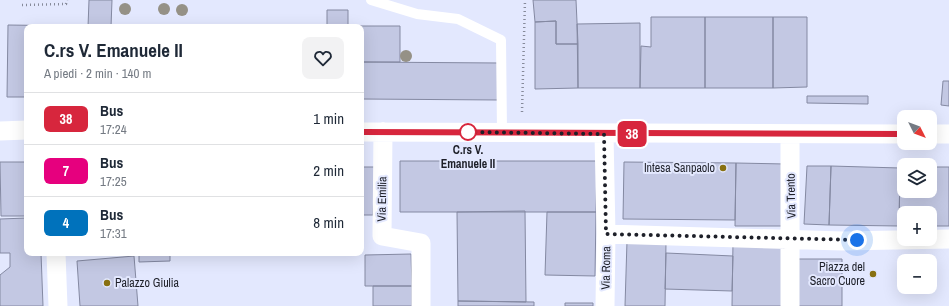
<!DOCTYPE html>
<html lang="it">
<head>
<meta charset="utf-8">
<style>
	body { margin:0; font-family:"Archivo Narrow",sans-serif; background:#f2f2f3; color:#1f2937; height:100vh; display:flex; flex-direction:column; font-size:15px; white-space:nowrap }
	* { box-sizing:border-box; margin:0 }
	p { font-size:13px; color:#747a83 }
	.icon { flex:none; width:22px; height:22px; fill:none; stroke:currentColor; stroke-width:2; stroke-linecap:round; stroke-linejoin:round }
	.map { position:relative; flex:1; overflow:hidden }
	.side { position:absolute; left:24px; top:24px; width:340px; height:232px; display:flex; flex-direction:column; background:#fff; border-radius:8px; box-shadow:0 4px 16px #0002 }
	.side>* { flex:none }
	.badge { padding:0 8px; border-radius:6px; font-size:14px; line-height:26px }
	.needle { width:26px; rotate:132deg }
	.controls { position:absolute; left:897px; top:110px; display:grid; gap:8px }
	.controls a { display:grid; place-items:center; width:40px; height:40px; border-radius:8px; background:#fff; box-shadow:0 4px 16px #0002; font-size:20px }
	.you { position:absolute; width:20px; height:20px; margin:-10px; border:3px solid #fff; border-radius:50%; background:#1a73e8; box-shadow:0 0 0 6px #1a73e833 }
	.map>.badge { position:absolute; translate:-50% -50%; box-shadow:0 0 0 2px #fff }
	.round { display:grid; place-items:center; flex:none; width:42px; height:42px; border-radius:8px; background:#f2f2f3 }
	.overview { display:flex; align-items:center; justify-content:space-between; height:68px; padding:0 20px }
	h1 { font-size:19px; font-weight:700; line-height:30px }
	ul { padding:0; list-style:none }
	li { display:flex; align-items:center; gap:12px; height:52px; padding:0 20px; border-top:1px solid #e0e1e3 }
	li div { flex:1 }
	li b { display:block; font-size:15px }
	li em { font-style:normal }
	li .badge { min-width:44px; font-weight:700; text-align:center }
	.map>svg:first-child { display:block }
	.building { fill:#c3c8e3; stroke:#8489a2 }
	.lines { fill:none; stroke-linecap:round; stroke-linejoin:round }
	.path { stroke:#868a9a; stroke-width:2.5; stroke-dasharray:1 3; stroke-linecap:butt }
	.lane { stroke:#fff; stroke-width:10 }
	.street { stroke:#fff; stroke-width:19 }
	.tree { fill:#959186 }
	.line-casing { stroke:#fff; stroke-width:9 }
	.line { stroke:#d7263d; stroke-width:6 }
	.walk { stroke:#1e2029; stroke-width:4; stroke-dasharray:0 7.2 }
	.stop-dot { fill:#fff; stroke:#d7263d; stroke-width:2 }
	.poi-dot { fill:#887011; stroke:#e3e8fe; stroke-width:1.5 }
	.labels { text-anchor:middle; stroke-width:4; stroke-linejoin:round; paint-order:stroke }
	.stop-label { font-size:12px; font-weight:bold; fill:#1e2029; stroke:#e3e8fe }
	.poi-label { font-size:12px; fill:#1e2029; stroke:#e3e8fe; text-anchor:end }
	.street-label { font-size:12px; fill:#1e2029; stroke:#e3e8fe }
</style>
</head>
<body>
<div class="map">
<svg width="949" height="306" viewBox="0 0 949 306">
	<rect width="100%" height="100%" fill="#e3e8fe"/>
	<!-- building -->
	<path class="building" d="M89 0H112L111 27H88Z
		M533 0H576L578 44H556V21L535 22Z
		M327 10H348V26H400V62H361V27H327Z
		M651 17H705V88H640L641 46 651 47Z
		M705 17H773V88H705Z
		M773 17H807V87L773 88Z
		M556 21V44H578V88L535 89V22Z
		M640 23V88H578L577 24Z
		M8 25 78 26V27H27V97H7Z
		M361 62 500 63 499 100 361 99Z
		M943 81H949V106L941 105Z
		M807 96H868V104L807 103Z
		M400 161H597L596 212H400Z
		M0 162H27V216H1Z
		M624 162 736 163 735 220 623 219Z
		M736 163 785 164V226H735Z
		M807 166H831L829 225 804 224Z
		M831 166 900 168 899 226 829 225Z
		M361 167H375L373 215H361Z
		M930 167H949V226H930V213H904V226H899L900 168H904V191H930Z
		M525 211 526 302 458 301 457 212Z
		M547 212H596L595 276 545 275Z
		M27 218V253H41L43 306H0V275L10 267V253H0V219Z
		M627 241 666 242 665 306H625Z
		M733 242 784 243 783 306H732Z
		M139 253H170V261L139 262Z
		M666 253 733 256 732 291 665 289Z
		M411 254 412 286H365V255Z
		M134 256 138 306H80L77 261Z
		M798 259H842V306H798Z
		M373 286H412V306H373Z
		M458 301 534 302V306H458Z
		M565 303H593V306H565Z"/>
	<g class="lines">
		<!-- path -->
		<path class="path" d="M22 5 66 4 67 0
			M522 112 525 0"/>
		<!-- lane -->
		<path class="lane" d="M371 0 417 14 458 19 501 40 502 132"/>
		<!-- street -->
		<path class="street" d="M0 131 27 130
			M361 132 904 134
			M383 132 382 236 421 243V306
			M604 134 606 234 605 306
			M790 134V306
			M930 134H949
			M606 234 842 241 949 239
			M56 253 58 306"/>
	</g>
	<!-- trees -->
	<g class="tree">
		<circle cx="125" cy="9" r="6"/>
		<circle cx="164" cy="9" r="6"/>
		<circle cx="182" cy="10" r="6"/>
		<circle cx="406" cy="56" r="6"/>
	</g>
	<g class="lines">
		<defs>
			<path id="line" d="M361 132 904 134"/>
		</defs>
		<!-- line casing -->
		<use href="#line" class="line-casing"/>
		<!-- line -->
		<use href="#line" class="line"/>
		<!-- walk -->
		<path class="walk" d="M468 132 604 134 606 234 857 240"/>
	</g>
	<!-- markers -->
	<circle class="stop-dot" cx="468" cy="132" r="8"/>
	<g class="poi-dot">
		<circle cx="723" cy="168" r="4"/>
		<circle cx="873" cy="274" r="4"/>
		<circle cx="107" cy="283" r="4"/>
	</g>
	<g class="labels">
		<!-- stop labels -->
		<g class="stop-label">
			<text x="468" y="154">C.rs V.<tspan x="468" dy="14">Emanuele II</tspan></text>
		</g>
		<!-- poi labels -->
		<g class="poi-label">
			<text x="715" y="172">Intesa Sanpaolo</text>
			<text x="865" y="271">Piazza del<tspan x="865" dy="14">Sacro Cuore</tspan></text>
			<text x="115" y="287" text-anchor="start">Palazzo Giulia</text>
		</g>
		<!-- street labels -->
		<g class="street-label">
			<text transform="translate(791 196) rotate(-91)" y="4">Via Trento</text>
			<text transform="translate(382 199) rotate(-89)" y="4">Via Emilia</text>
			<text transform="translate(606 268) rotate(-89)" y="4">Via Roma</text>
		</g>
	</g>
</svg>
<div class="controls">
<a><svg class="needle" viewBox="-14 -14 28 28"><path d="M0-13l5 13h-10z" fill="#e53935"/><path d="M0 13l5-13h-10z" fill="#747a83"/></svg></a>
<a><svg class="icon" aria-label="layers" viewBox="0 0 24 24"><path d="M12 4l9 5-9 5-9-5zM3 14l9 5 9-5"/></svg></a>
<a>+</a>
<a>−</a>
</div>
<div class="you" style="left:857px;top:240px"></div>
<b class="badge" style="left:632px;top:134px;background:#d7263d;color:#fff">38</b>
<section class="side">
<div class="overview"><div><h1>C.rs V. Emanuele II</h1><p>A piedi · 2 min · 140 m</p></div><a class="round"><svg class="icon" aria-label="heart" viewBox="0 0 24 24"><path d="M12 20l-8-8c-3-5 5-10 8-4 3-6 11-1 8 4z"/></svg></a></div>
<ul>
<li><span class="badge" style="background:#d7263d;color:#fff">38</span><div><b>Bus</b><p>17:24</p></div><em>1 min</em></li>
<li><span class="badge" style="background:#e6007e;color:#fff">7</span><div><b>Bus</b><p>17:25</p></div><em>2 min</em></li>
<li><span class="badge" style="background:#0072bc;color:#fff">4</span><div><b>Bus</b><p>17:31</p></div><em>8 min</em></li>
</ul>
</section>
</div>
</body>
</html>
